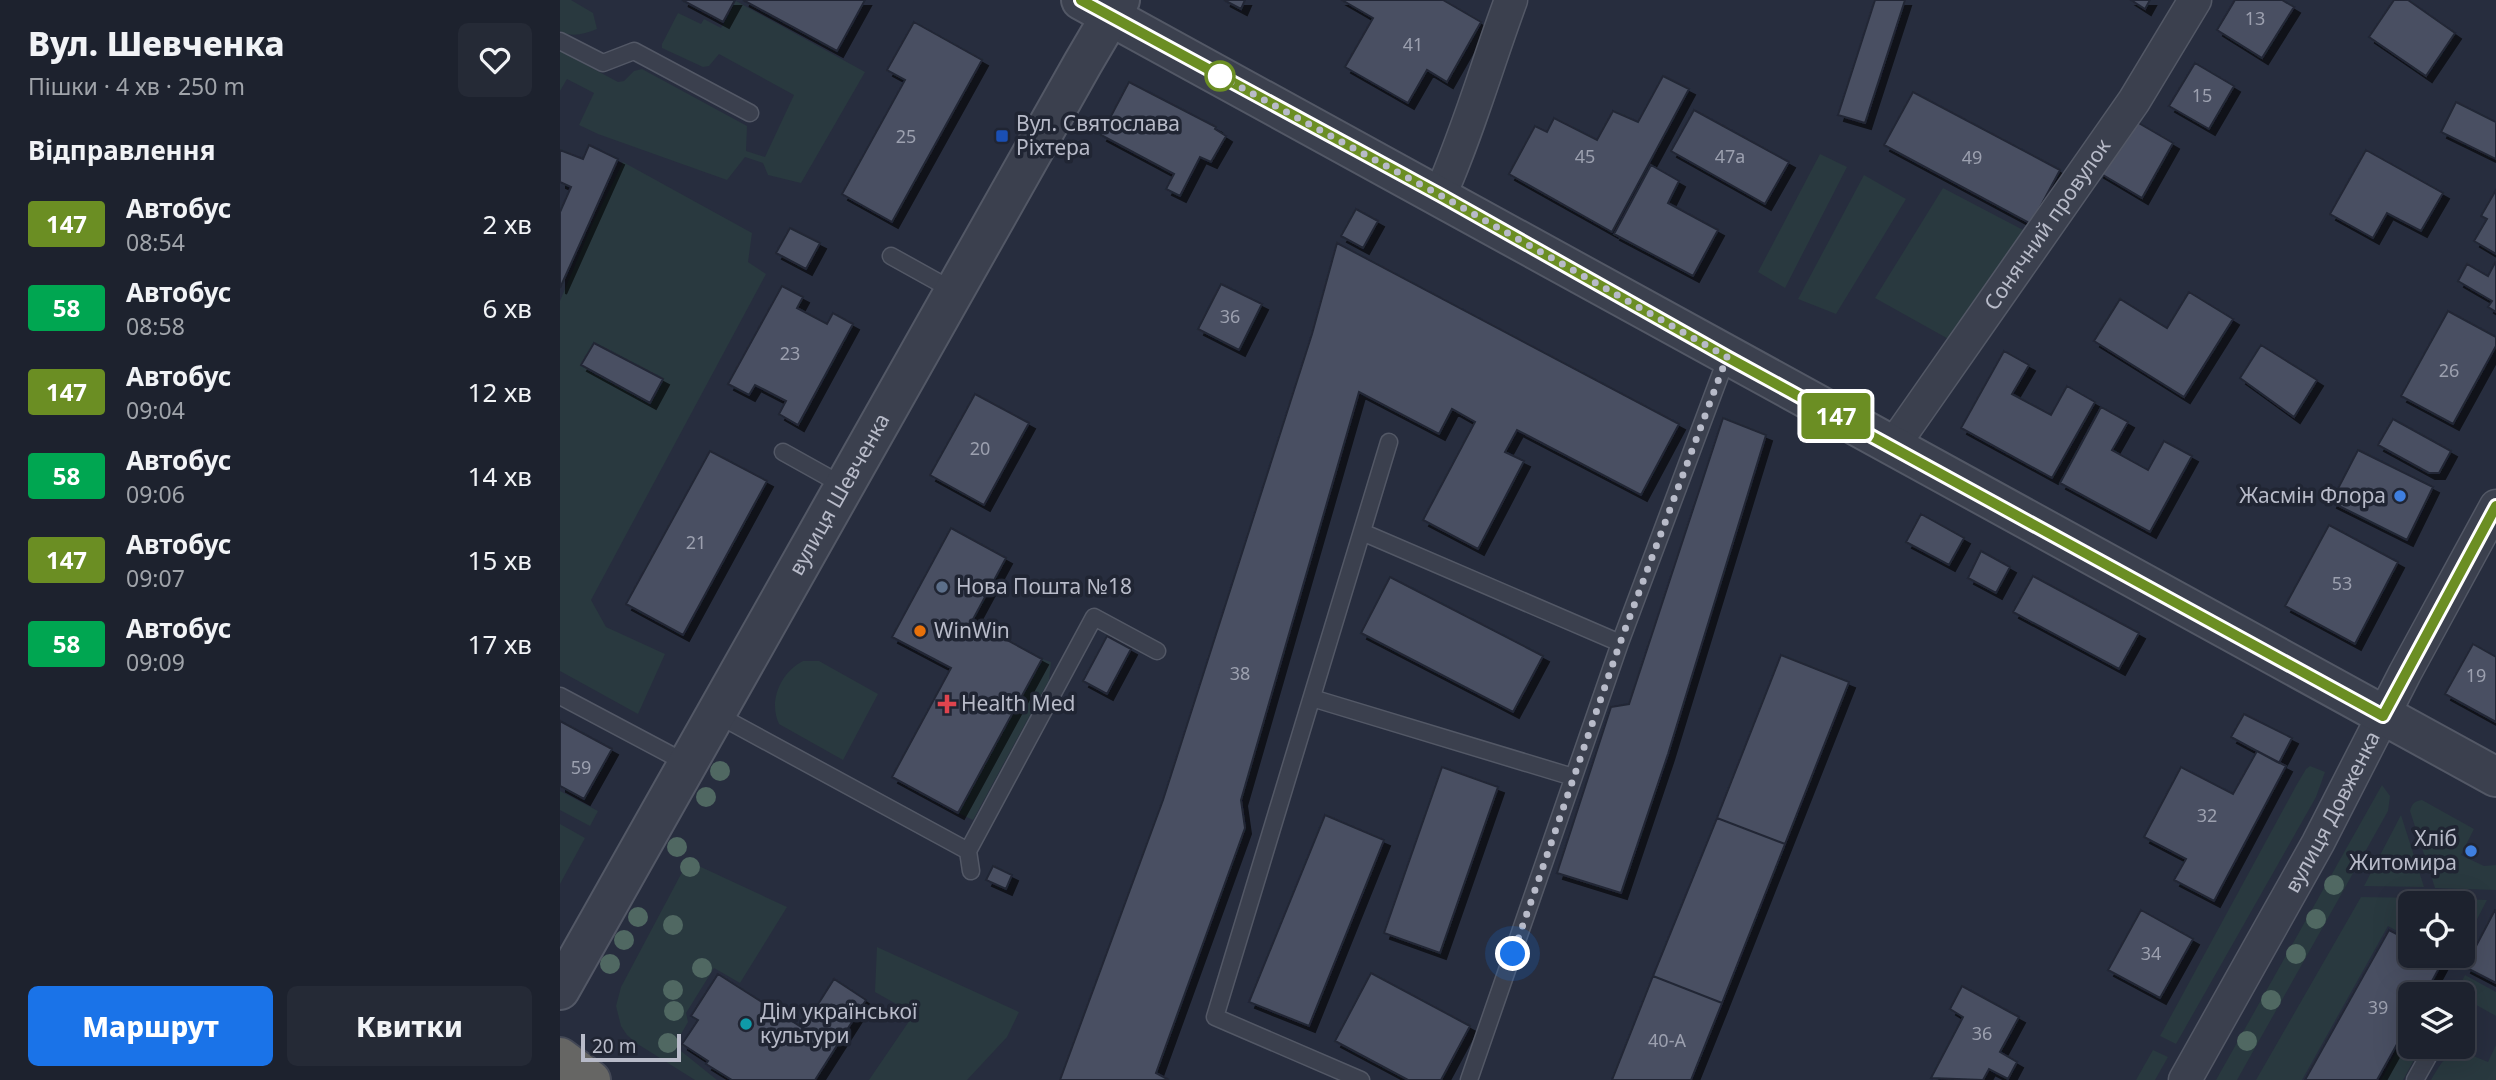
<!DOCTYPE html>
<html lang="uk">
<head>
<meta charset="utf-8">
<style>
	body { margin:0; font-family:"Noto Sans",sans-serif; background:#252a36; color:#f1f3f6; height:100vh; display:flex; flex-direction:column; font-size:26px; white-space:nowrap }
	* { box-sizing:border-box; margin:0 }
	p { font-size:23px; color:#a0a4aa }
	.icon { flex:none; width:38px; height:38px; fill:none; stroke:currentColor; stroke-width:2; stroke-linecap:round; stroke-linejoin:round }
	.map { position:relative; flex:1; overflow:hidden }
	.panel { display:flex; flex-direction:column; background:#1d222e; width:560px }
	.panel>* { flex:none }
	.badge { padding:0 14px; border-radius:5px; font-size:24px; line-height:46px }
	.controls { position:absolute; left:1838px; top:891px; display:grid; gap:14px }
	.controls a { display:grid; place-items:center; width:77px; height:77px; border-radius:10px; background:#1d222e; box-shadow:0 7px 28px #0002,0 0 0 2px #3b3f4a; font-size:35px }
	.scale { position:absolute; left:21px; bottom:18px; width:100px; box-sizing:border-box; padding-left:7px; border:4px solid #b8bbc9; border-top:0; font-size:19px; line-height:24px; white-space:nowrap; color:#b8bbc9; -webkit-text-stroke:5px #202533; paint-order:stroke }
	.you { position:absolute; width:35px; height:35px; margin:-18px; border:5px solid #fff; border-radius:50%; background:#1a73e8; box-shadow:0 0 0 10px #1a73e833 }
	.map>.badge { position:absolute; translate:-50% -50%; box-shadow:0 0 0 4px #fff }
	h2 { padding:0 28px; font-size:26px; line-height:63px }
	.round { display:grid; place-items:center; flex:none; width:74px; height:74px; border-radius:10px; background:#252a36 }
	.overview { display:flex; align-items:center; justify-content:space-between; height:119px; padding:0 28px }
	h1 { font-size:33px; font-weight:800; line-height:52px }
	.cta { display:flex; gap:14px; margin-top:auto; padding:14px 28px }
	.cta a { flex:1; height:80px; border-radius:10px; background:#1a73e8; color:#fff; font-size:28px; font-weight:800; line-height:80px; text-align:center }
	.cta a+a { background:#252a36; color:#f1f3f6 }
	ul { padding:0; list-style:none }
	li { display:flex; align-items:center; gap:21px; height:84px; padding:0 28px }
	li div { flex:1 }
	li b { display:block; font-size:26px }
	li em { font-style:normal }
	li .badge { min-width:77px; font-weight:700; text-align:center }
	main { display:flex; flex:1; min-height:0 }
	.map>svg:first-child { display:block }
	.green { fill:#29393f }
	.building { fill:#495062; stroke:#222735; stroke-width:2; filter:url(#shadow) }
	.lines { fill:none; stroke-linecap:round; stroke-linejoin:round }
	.service-casing { stroke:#535866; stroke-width:19 }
	.minor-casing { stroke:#535866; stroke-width:35 }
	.tertiary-casing { stroke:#535866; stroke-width:42 }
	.trunk-casing { stroke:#434856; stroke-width:42 }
	.service { stroke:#3b404e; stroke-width:16 }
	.minor { stroke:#3b404e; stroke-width:32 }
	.tertiary { stroke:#3b404e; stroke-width:38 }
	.trunk { stroke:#666664; stroke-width:38 }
	.tree { fill:#506862 }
	.line-casing { stroke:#fff; stroke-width:16 }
	.line { stroke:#6b8e23; stroke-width:10 }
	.walk { stroke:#b8bbc9; stroke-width:7; stroke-dasharray:0 12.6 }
	.stop-dot { fill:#fff; stroke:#6b8e23; stroke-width:3.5 }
	.transit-dot { fill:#1a4fb4; stroke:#202533; stroke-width:2.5 }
	.shop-dot { fill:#3f7fe0; stroke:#202533; stroke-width:2.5 }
	.service-dot { fill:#5c6f8a; stroke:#202533; stroke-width:2.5 }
	.food-dot { fill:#e8710a; stroke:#202533; stroke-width:2.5 }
	.health-dot { fill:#e0444e; stroke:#202533; stroke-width:2.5 }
	.culture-dot { fill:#0f9aa8; stroke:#202533; stroke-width:2.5 }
	.labels { text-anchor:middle; stroke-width:7; stroke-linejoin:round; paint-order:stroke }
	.number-label { font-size:18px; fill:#9ca0af }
	.poi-label { font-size:21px; fill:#b8bbc9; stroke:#202533; text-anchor:start }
	.street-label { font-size:21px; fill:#b8bbc9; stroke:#202533 }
</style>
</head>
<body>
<main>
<section class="panel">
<div class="overview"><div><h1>Вул. Шевченка</h1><p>Пішки · 4 хв · 250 m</p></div><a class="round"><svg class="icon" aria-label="heart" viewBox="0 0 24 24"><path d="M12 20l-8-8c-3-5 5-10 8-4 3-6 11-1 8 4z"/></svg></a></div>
<h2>Відправлення</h2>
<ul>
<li><span class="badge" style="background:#6b8e23;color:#fff">147</span><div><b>Автобус</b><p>08:54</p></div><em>2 хв</em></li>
<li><span class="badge" style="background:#00a651;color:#fff">58</span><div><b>Автобус</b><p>08:58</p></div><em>6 хв</em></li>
<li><span class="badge" style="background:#6b8e23;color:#fff">147</span><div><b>Автобус</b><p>09:04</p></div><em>12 хв</em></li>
<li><span class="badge" style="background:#00a651;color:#fff">58</span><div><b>Автобус</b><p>09:06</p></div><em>14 хв</em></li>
<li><span class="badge" style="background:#6b8e23;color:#fff">147</span><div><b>Автобус</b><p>09:07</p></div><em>15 хв</em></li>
<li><span class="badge" style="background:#00a651;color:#fff">58</span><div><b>Автобус</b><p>09:09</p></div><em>17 хв</em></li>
</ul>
<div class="cta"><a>Маршрут</a><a>Квитки</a></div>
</section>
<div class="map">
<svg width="1936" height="1080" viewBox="0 0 1936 1080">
	<defs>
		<filter id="shadow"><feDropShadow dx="6" dy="6" stdDeviation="0" flood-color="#0009"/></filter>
	</defs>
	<rect width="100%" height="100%" fill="#272d3e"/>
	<!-- green -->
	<path class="green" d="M0 0H11L33 13 37 29C24 34 12 38 0 31Z
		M176 1 305 72 241 183 208 175 203 163 185 157 167 180 38 134 19 125 34 93 7 79 0 91V51L58 82 64 81 74 71 82 69 187 126 186 151 205 157 234 95 159 54 149 66 143 67 102 48V44L118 13 141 24 144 19 161 28Z
		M1260 154 1287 167 1225 288 1198 272Z
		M63 162 192 233 188 262 206 274 31 600 46 627 105 654 78 714 0 671V301L32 225Z
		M1304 175 1346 199 1276 314 1238 299Z
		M1383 188 1467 232 1392 341 1315 298Z
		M482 659 491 662 489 680 413 820 398 813Z
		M243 661H259L318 694 283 760 219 724C208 701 221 672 243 661Z
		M1750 766 1765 772 1756 797 1616 1044 1600 1036 1736 786 1746 769Z
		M1822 785 1830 796 1828 811 1677 1080H1656Z
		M0 791 38 811 30 826 0 810Z
		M1862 800 1914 829 1901 855 1924 866 1936 865V890L1875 888 1850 811C1852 804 1854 801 1862 800Z
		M1841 815 1864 887 1804 886Z
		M0 824 25 838 0 884Z
		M128 861 227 907 180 983 154 968 126 1013 128 1022 117 1041 121 1051 157 1080H135L76 1043 67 1035 61 1026 56 1006 61 987Z
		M1801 897 1866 898 1868 903H1850V938L1828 926 1742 1080H1696Z
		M1877 898 1927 900 1902 948V903H1879Z
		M317 947 459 1012 447 1037 407 1080H309L354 1014 315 992Z
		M1905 975 1936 992V1016L1902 997V994H1896Z
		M1850 1027V1046L1861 1047 1843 1080H1821Z
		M1936 1045V1080H1871C1889 1048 1894 1047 1928 1062Z
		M1593 1050 1608 1057 1595 1080H1576Z"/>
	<!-- building -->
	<path class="building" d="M122 0H175L163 22Z
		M183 0H305L277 51Z
		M664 0H685L681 9Z
		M782 0H883L921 22 887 82 867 70 848 103 785 67 813 18Z
		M1315 0H1345L1305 123 1278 115Z
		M1571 0H1590L1585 9Z
		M1675 0H1722L1734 7 1702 58 1657 30Z
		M1834 0H1848L1895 33 1866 76 1809 37Z
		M354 22 422 60 332 222 282 194 345 80 327 70Z
		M1635 63 1674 86 1649 129 1609 106Z
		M1103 76 1129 89 1052 232 949 174 975 126 987 132 994 118 1037 140 1053 111 1078 122Z
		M569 82 656 127 655 129 666 136 651 162 640 157 620 196 606 189 614 174 541 135Z
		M1353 92 1500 170 1471 224 1324 145Z
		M1896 102 1936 122V159L1881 132Z
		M1134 110 1229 162 1205 204 1111 151Z
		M1570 118 1613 143 1582 198 1538 172Z
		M29 145 58 159 0 288V212L11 187 0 182V150L23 159Z
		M1806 150 1883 193 1861 231 1827 213 1813 238 1770 214Z
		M1091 165 1119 181 1108 203 1158 230 1133 276 1054 234Z
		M1936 190V254L1914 241 1927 219 1921 216Z
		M796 209 818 221 803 248 781 236Z
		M230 228 260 243 246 269 216 253Z
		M777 243 1119 424 1081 495 957 430 945 452 964 461 918 549 863 520 915 422 892 409 879 434 799 392 681 800 685 828 596 1073 609 1080H500L603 800 752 334Z
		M1936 261V312L1928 307 1932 301 1898 281 1907 264 1928 276Z
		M661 284 702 304 679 350 638 329Z
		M222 286 243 297 237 308 267 324 273 313 293 324 238 425 219 414 226 401 195 385 189 395 168 384Z
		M1629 292 1673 319 1624 397 1534 341 1560 299 1607 328Z
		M1888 311 1936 337V346L1893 424 1841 396Z
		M34 343 103 379 90 403 21 365Z
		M1701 345 1757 380 1734 417 1680 378Z
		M1444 351 1469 365 1452 394 1491 415 1507 386 1535 402 1492 478 1401 428Z
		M415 394 469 423 424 505 370 475Z
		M1541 407 1568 422 1552 450 1588 470 1604 441 1632 456 1590 532 1500 483Z
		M1163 418 1206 435 1108 754 1061 893 997 873 1051 707 1069 704Z
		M1833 419 1891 451 1879 473H1869L1818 445Z
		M1798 450 1873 487 1847 540 1771 502Z
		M150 451 207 481 123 635 66 604Z
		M1361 514 1404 538 1389 565 1346 542Z
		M1769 525 1838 562 1795 644 1725 606Z
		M391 528 446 558 412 621 482 659 398 813 332 777 391 668 332 637Z
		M1421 551 1450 567 1436 593 1408 578Z
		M1473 576 1579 633 1559 669 1453 612Z
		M830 577 983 656 953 712 801 633Z
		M547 636 571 649 547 694 523 681Z
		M1913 644 1936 657V722L1885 694Z
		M1221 655 1289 682 1225 844 1157 818Z
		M1684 714 1732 738 1719 763 1671 737Z
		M0 721 52 749 24 799 0 786Z
		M1697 751 1726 766 1654 901 1614 880 1626 859 1584 837 1621 767 1673 794Z
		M882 767 938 787 880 953 824 933Z
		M765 815 824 840 749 1026 689 1002Z
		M1157 818 1225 844 1162 1003 1093 976Z
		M433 866 452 875 446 889 426 880Z
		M1581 910 1633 939 1600 998 1548 970Z
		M1935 910H1936V983L1905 967Z
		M1829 930 1850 941V956H1877L1884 959 1865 994H1850V1021L1817 1080H1745Z
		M811 973 910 1026 881 1080H848L775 1041Z
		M158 974 243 1028 274 979 306 1000 255 1080H172L146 1064 148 1061 122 1044 138 1020 131 1016Z
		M1093 976 1162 1003 1131 1080H1052Z
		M1402 986 1459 1017 1440 1052 1457 1062 1448 1079 1429 1069 1423 1080 1371 1078 1403 1017 1390 1009Z"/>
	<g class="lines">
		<defs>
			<path id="service" d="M0 41 43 63 74 51 190 113
				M331 256 394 291
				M223 452 284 486
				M802 532 1060 643
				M0 696 128 764
				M752 698 1013 777
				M156 714 408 851 534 617 597 651
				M408 851 411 871
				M801 1080 655 1017 829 442
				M909 1080 1060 643 1167 357
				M1855 1080 1874 1046"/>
			<g id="minor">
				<path d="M880 195C908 132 927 65 951 0"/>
				<path id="s1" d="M1333 446 1574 101 1635 0"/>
				<path id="s2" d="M1625 1080 1758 843 1845 673 1936 506"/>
			</g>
			<g id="tertiary">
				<path d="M521 0C993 259 1464 519 1936 777"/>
				<path id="s3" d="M0 990 523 63 560 0"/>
			</g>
			<path id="trunk" d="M0 1057 31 1080"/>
		</defs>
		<!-- service casing -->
		<use href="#service" class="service-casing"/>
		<!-- minor casing -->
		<use href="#minor" class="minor-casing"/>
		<!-- tertiary casing -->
		<use href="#tertiary" class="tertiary-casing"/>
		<!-- trunk casing -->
		<use href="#trunk" class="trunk-casing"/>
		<!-- service -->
		<use href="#service" class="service"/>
		<!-- minor -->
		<use href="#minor" class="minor"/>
		<!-- tertiary -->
		<use href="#tertiary" class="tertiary"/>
		<!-- trunk -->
		<use href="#trunk" class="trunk"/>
	</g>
	<!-- trees -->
	<g class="tree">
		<circle cx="160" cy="771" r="10"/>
		<circle cx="146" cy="797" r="10"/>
		<circle cx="117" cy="847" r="10"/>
		<circle cx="130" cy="867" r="10"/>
		<circle cx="1774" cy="885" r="10"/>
		<circle cx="78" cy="917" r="10"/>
		<circle cx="1756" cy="919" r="10"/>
		<circle cx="113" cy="925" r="10"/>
		<circle cx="64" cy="940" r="10"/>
		<circle cx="1736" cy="954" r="10"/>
		<circle cx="50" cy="964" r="10"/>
		<circle cx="142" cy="968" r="10"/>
		<circle cx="113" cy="990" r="10"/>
		<circle cx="1711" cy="1000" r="10"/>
		<circle cx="114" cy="1011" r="10"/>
		<circle cx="1687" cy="1041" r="10"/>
		<circle cx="108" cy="1043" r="10"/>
	</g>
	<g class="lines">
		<defs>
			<path id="line" d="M521 0 880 195 1167 357 1823 716 1936 506"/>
		</defs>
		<!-- line casing -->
		<use href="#line" class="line-casing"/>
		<!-- line -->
		<use href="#line" class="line"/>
		<!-- walk -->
		<path class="walk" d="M660 76 880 195 1167 357 1060 643 953 954"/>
	</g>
	<!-- markers -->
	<circle class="stop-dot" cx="660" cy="76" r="14"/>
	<rect class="transit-dot" x="435" y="129" width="14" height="14" rx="3.5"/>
	<g class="shop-dot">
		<circle cx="1840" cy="496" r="7"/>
		<circle cx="1911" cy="851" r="7"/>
	</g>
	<circle class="service-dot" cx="382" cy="587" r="7"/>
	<circle class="food-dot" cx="360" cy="631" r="7"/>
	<path class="health-dot" d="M383.5 693.5h7v7h7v7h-7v7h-7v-7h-7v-7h7z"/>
	<circle class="culture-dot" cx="186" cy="1024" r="7"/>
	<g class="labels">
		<!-- number labels -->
		<g class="number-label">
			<text x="1695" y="25">13</text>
			<text x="853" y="51">41</text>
			<text x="1642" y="102">15</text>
			<text x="346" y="143">25</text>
			<text x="1025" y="163">45</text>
			<text x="1170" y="163">47а</text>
			<text x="1412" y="164">49</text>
			<text x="670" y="323">36</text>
			<text x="230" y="360">23</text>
			<text x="1889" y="377">26</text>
			<text x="420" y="455">20</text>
			<text x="136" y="549">21</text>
			<text x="1782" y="590">53</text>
			<text x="680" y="680">38</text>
			<text x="1916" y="682">19</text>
			<text x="21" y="774">59</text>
			<text x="1647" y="822">32</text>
			<text x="1591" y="960">34</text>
			<text x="1818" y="1014">39</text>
			<text x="1422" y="1040">36</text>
			<text x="1107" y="1047">40-А</text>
		</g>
		<!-- poi labels -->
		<g class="poi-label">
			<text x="456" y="131">Вул. Святослава<tspan x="456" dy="24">Ріхтера</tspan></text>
			<text x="1826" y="503" text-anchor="end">Жасмін Флора</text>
			<text x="396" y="594">Нова Пошта №18</text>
			<text x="374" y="638">WinWin</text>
			<text x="401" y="711">Health Med</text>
			<text x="1897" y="846" text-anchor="end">Хліб<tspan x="1897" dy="24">Житомира</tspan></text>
			<text x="200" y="1019">Дім української<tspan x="200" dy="24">культури</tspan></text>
		</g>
		<!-- street labels -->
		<g class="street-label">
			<text dy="7" stroke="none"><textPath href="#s1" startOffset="270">Сонячний провулок</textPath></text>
			<text dy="7" stroke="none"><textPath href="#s3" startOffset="569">вулиця Шевченка</textPath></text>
			<text dy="7" stroke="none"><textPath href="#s2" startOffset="306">вулиця Довженка</textPath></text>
		</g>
	</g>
</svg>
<div class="controls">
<a><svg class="icon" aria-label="locate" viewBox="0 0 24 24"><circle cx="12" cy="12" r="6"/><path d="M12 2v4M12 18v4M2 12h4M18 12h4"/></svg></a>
<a><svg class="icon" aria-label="layers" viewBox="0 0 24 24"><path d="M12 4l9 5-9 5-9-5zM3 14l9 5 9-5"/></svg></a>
</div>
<div class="scale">20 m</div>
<div class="you" style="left:953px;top:954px"></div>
<b class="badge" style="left:1276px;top:416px;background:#6b8e23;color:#fff">147</b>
</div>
</main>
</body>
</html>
